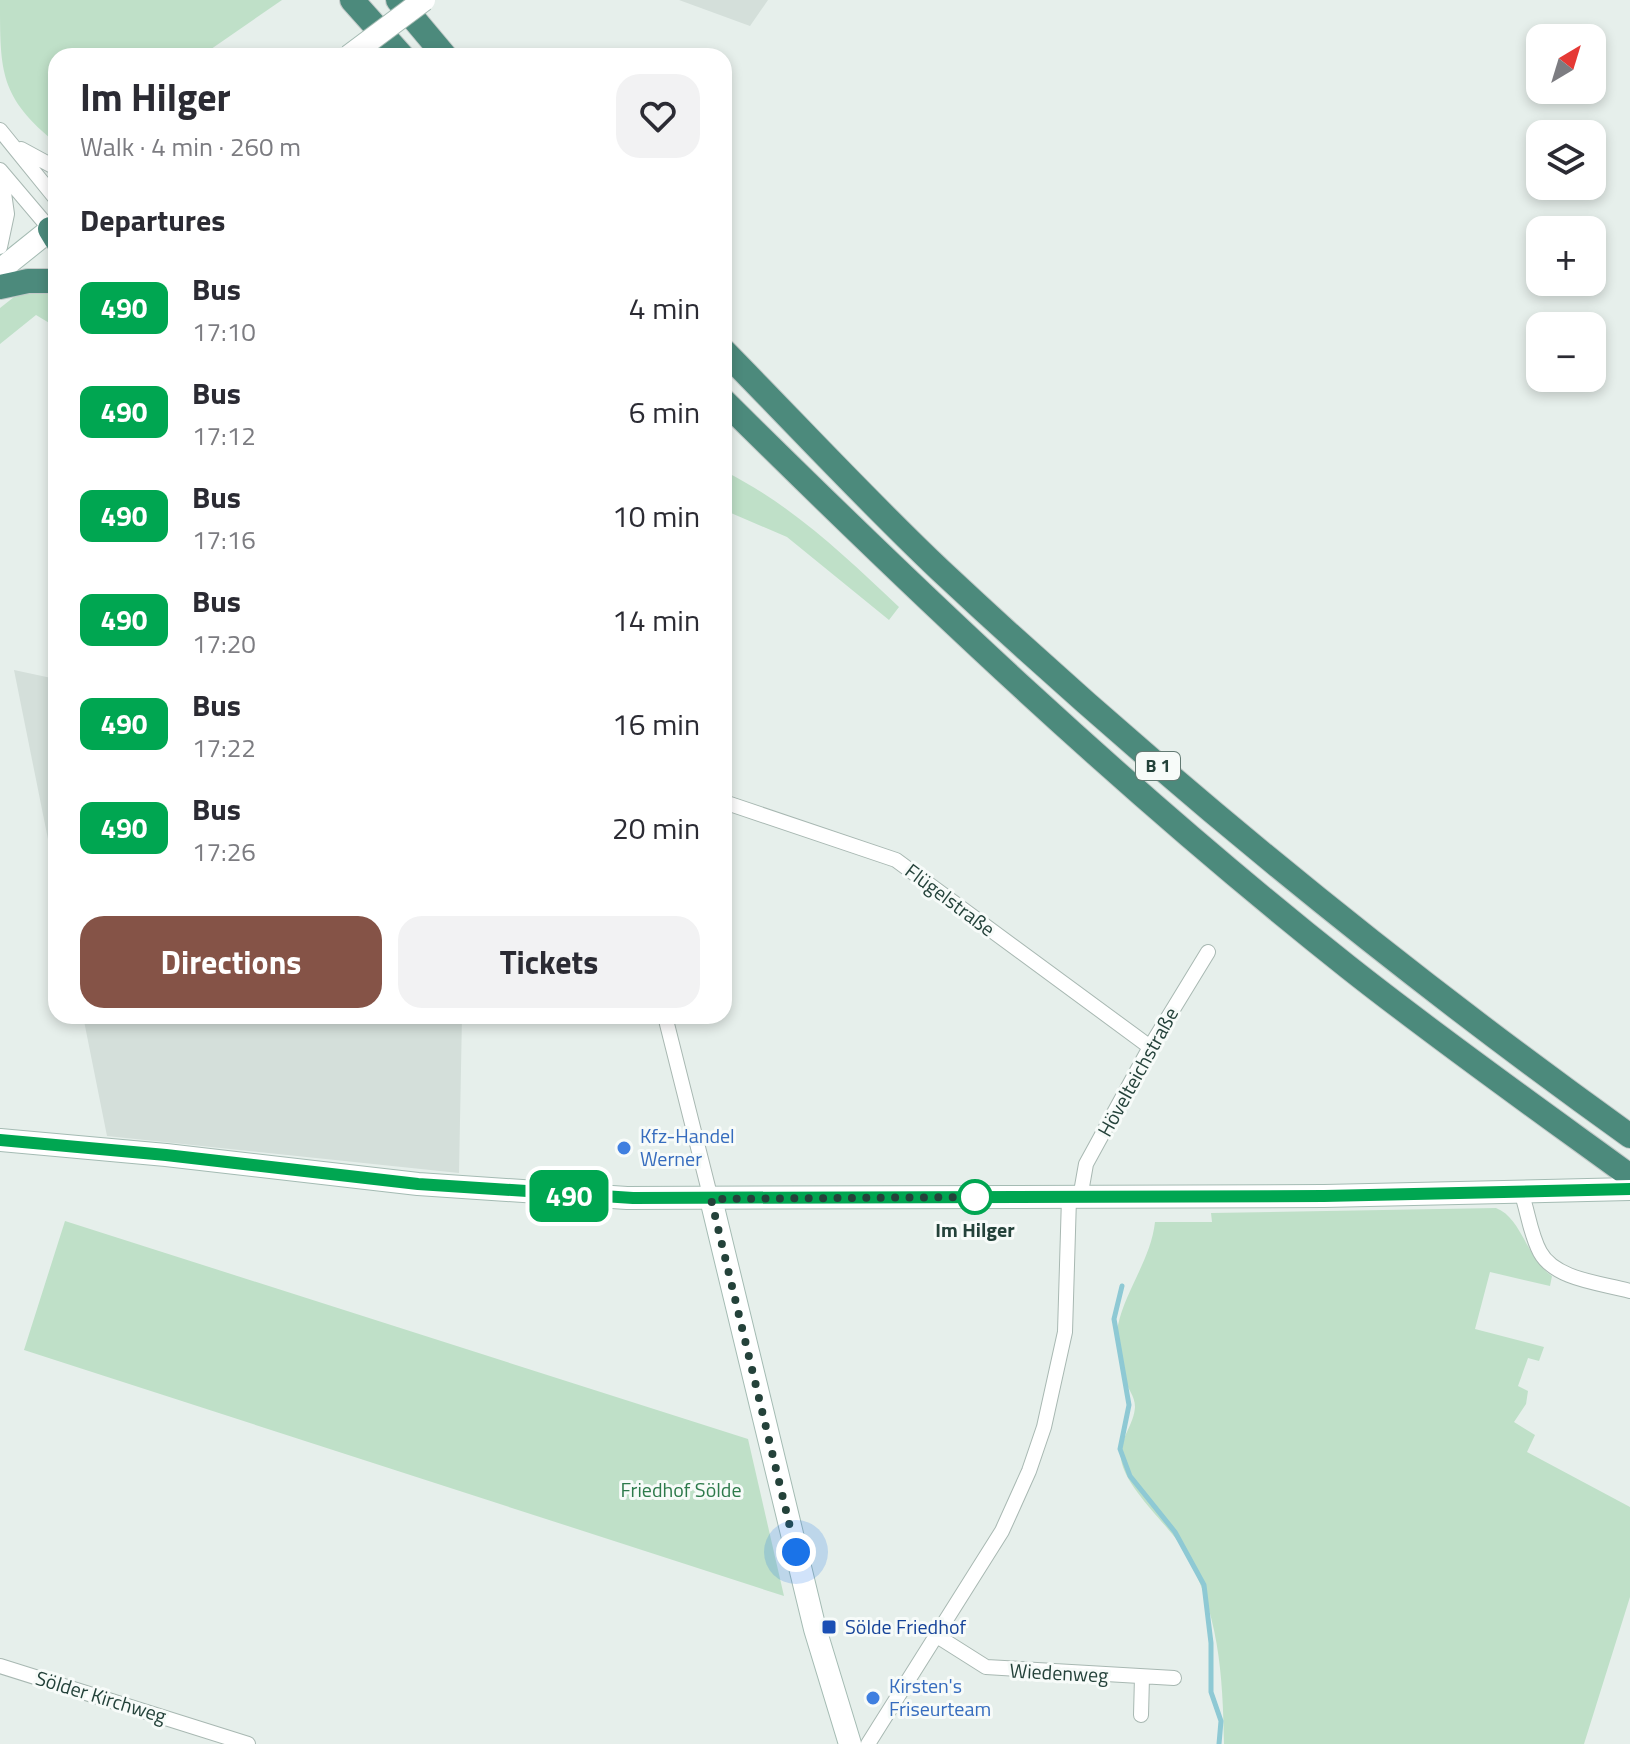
<!DOCTYPE html>
<html lang="en">
<head>
<meta charset="utf-8">
<style>
	body { margin:0; font-family:"Titillium Web",sans-serif; background:#f2f2f3; color:#2b2b33; height:100vh; display:flex; flex-direction:column; font-size:30px; white-space:nowrap }
	* { box-sizing:border-box; margin:0 }
	p { font-size:26px; color:#7c7c81 }
	.icon { flex:none; width:44px; height:44px; fill:none; stroke:currentColor; stroke-width:2; stroke-linecap:round; stroke-linejoin:round }
	.map { position:relative; flex:1; overflow:hidden }
	.drawer { position:absolute; left:48px; top:48px; width:684px; height:976px; display:flex; flex-direction:column; background:#fff; border-radius:24px; box-shadow:0 4px 12px #0003 }
	.drawer>* { flex:none }
	.badge { padding:0 16px; border-radius:12px; font-size:28px; line-height:52px }
	.needle { width:52px; rotate:38deg }
	.fabs { position:absolute; left:1526px; top:24px; display:grid; gap:16px }
	.fabs a { display:grid; place-items:center; width:80px; height:80px; border-radius:16px; background:#fff; box-shadow:0 4px 12px #0003; font-size:40px }
	.you { position:absolute; width:40px; height:40px; margin:-20px; border:6px solid #fff; border-radius:50%; background:#1a73e8; box-shadow:0 0 0 12px #1a73e833 }
	.map>.badge { position:absolute; translate:-50% -50%; box-shadow:0 0 0 4px #fff }
	h2 { padding:0 32px; font-size:30px; line-height:72px }
	.round { display:grid; place-items:center; flex:none; width:84px; height:84px; border-radius:24px; background:#f2f2f3 }
	.head { display:flex; align-items:center; justify-content:space-between; height:136px; padding:0 32px }
	h1 { font-size:38px; font-weight:700; line-height:60px }
	.button { display:flex; gap:16px; margin-top:auto; padding:16px 32px }
	.button a { flex:1; height:92px; border-radius:24px; background:#855347; color:#fff; font-size:32px; font-weight:700; line-height:92px; text-align:center }
	.button a+a { background:#f2f2f3; color:#2b2b33 }
	ul { padding:0; list-style:none }
	li { display:flex; align-items:center; gap:24px; height:104px; padding:0 32px }
	li div { flex:1 }
	li b { display:block; font-size:30px }
	li em { font-style:normal }
	li .badge { min-width:88px; font-weight:700; text-align:center }
	.map>svg:first-child { display:block }
	.built { fill:#d4dfda }
	.green { fill:#bfe0c8 }
	.lines { fill:none; stroke-linecap:round; stroke-linejoin:round }
	.stream { stroke:#8ec9d4; stroke-width:5 }
	.minor-casing { stroke:#a8b8b2; stroke-width:16 }
	.secondary-casing { stroke:#a4bbb3; stroke-width:24 }
	.trunk-casing { stroke:#c2cac8; stroke-width:26 }
	.minor { stroke:#fff; stroke-width:14 }
	.secondary { stroke:#fff; stroke-width:22 }
	.trunk { stroke:#4c8a7c; stroke-width:24 }
	.secondary-bridge-casing { stroke:#a4bbb3; stroke-width:24; stroke-linecap:butt }
	.secondary-bridge { stroke:#fff; stroke-width:22 }
	.line-casing { stroke:#fff; stroke-width:18 }
	.line { stroke:#00a651; stroke-width:12 }
	.walk { stroke:#24423a; stroke-width:8; stroke-dasharray:0 14.4 }
	.shop-dot { fill:#3f7fe0; stroke:#f7fbf9; stroke-width:3 }
	.stop-dot { fill:#fff; stroke:#00a651; stroke-width:4 }
	.transit-dot { fill:#1a4fb4; stroke:#f7fbf9; stroke-width:3 }
	.labels { text-anchor:middle; stroke-width:6; stroke-linejoin:round; paint-order:stroke }
	.shield { fill:#f7fbf9; stroke:#637a73; stroke-width:2 }
	.shield-label { font-size:18px; font-weight:bold; fill:#24423a }
	.street-label { font-size:20px; fill:#24423a; stroke:#f7fbf9 }
	.shop-label { font-size:20px; fill:#366cbe; stroke:#f7fbf9; text-anchor:start }
	.stop-label { font-size:20px; font-weight:bold; fill:#24423a; stroke:#f7fbf9 }
	.park-label { font-size:20px; fill:#2d7a4b; stroke:#f7fbf9 }
	.transit-label { font-size:20px; fill:#164399; stroke:#f7fbf9; text-anchor:start }
</style>
</head>
<body>
<div class="map">
<svg width="1630" height="1744" viewBox="0 0 1630 1744">
	<rect width="100%" height="100%" fill="#e6efeb"/>
	<!-- built -->
	<path class="built" d="M679 0H768L750 26Z
		M14 670 56 679V879Z
		M83 1016H462L459 1173 107 1136Z"/>
	<!-- green -->
	<path class="green" d="M0 0H282L201 56H56V143C0 97 0 73 0 0Z
		M42 289 56 291V327L36 315 0 344V308L14 297Z
		M724 471C792 505 844 555 899 607L889 620 787 537 724 510Z
		M1496 1208C1522 1218 1526 1258 1552 1276L1550 1286 1490 1272 1475 1329 1544 1347 1539 1361 1528 1358 1518 1386 1528 1391 1526 1404 1514 1422 1535 1435 1527 1452 1630 1507V1597L1584 1744H1224C1223 1676 1219 1609 1183 1549 1168 1524 1125 1488 1121 1459 1119 1439 1134 1425 1135 1407 1135 1395 1127 1389 1125 1379 1120 1365 1115 1338 1118 1325 1126 1289 1151 1259 1155 1222H1212L1211 1213Z
		M65 1221 748 1439 784 1596 24 1350Z"/>
	<g class="lines">
		<!-- stream -->
		<path class="stream" d="M1122 1286 1114 1319 1129 1405 1120 1449 1130 1476 1175 1532 1204 1585 1211 1643V1692L1221 1721 1219 1744"/>
		<defs>
			<path id="minor" d="M0 130 56 199
				M21 149 56 168
				M0 170 50 229
				M0 247 7 214 1 172
				M724 802 896 860 1150 1047
				M665 1016 711 1199
				M1521 1192C1528 1211 1530 1234 1540 1252 1555 1280 1602 1283 1630 1291
				M1080 1198 1086 1164 1150 1047 1208 952
				M937 1636 986 1667 1174 1678
				M0 1666 248 1744
				M1141 1715 1142 1677
				M868 1744 1002 1531 1029 1471 1044 1427 1065 1332 1069 1198"/>
			<path id="secondary" d="M0 270 56 225
				M0 1140 166 1155 418 1184 627 1198 1324 1196 1630 1189
				M711 1199 815 1629 850 1744"/>
			<path id="trunk" d="M352 0 402 56
				M398 0 445 56
				M50 229 56 239
				M0 287 28 281H56
				M724 351C796 424 866 500 940 570 1158 774 1387 962 1630 1136
				M724 401C924 599 1127 792 1348 967 1439 1039 1535 1107 1630 1176"/>
		</defs>
		<!-- minor casing -->
		<use href="#minor" class="minor-casing"/>
		<!-- secondary casing -->
		<use href="#secondary" class="secondary-casing"/>
		<!-- trunk casing -->
		<use href="#trunk" class="trunk-casing"/>
		<!-- minor -->
		<use href="#minor" class="minor"/>
		<!-- secondary -->
		<use href="#secondary" class="secondary"/>
		<!-- trunk -->
		<use href="#trunk" class="trunk"/>
		<defs>
			<path id="secondary-bridge" d="M349 56 424 0"/>
		</defs>
		<!-- secondary-bridge casing -->
		<use href="#secondary-bridge" class="secondary-bridge-casing"/>
		<!-- secondary-bridge -->
		<use href="#secondary-bridge" class="secondary-bridge"/>
	</g>
	<g class="lines">
		<defs>
			<path id="line" d="M0 1140 166 1155 418 1184 633 1198 1324 1196 1630 1189"/>
		</defs>
		<!-- line casing -->
		<use href="#line" class="line-casing"/>
		<!-- line -->
		<use href="#line" class="line"/>
		<!-- walk -->
		<path class="walk" d="M796 1552 711 1199 975 1197"/>
	</g>
	<!-- markers -->
	<g class="shop-dot">
		<circle cx="624" cy="1148" r="8"/>
		<circle cx="873" cy="1698" r="8"/>
	</g>
	<circle class="stop-dot" cx="975" cy="1197" r="16"/>
	<rect class="transit-dot" x="821" y="1619" width="16" height="16" rx="4"/>
	<g class="labels">
		<!-- shield labels -->
		<rect class="shield" x="1136" y="752" width="44" height="28" rx="6"/>
		<g class="shield-label">
			<text x="1158" y="772">B 1</text>
		</g>
		<!-- street labels -->
		<g class="street-label">
			<text transform="translate(950 900) rotate(37)" y="7">Flügelstraße</text>
			<text transform="translate(1138 1072) rotate(-61)" y="7">Hövelteichstraße</text>
			<text transform="translate(1059 1673) rotate(3)" y="7">Wiedenweg</text>
			<text transform="translate(101 1697) rotate(17)" y="7">Sölder Kirchweg</text>
		</g>
		<!-- shop labels -->
		<g class="shop-label">
			<text x="640" y="1143">Kfz-Handel<tspan x="640" dy="23">Werner</tspan></text>
			<text x="889" y="1693">Kirsten's<tspan x="889" dy="23">Friseurteam</tspan></text>
		</g>
		<!-- stop labels -->
		<g class="stop-label">
			<text x="975" y="1237">Im Hilger</text>
		</g>
		<!-- park labels -->
		<g class="park-label">
			<text x="681" y="1497">Friedhof Sölde</text>
		</g>
		<!-- transit labels -->
		<g class="transit-label">
			<text x="845" y="1634">Sölde Friedhof</text>
		</g>
	</g>
</svg>
<div class="fabs">
<a><svg class="needle" viewBox="-14 -14 28 28"><path d="M0-13l5 13h-10z" fill="#e53935"/><path d="M0 13l5-13h-10z" fill="#7c7c81"/></svg></a>
<a><svg class="icon" aria-label="layers" viewBox="0 0 24 24"><path d="M12 4l9 5-9 5-9-5zM3 14l9 5 9-5"/></svg></a>
<a>+</a>
<a>−</a>
</div>
<div class="you" style="left:796px;top:1552px"></div>
<b class="badge" style="left:569px;top:1196px;background:#00a651;color:#fff">490</b>
<section class="drawer">
<div class="head"><div><h1>Im Hilger</h1><p>Walk · 4 min · 260 m</p></div><a class="round"><svg class="icon" aria-label="heart" viewBox="0 0 24 24"><path d="M12 20l-8-8c-3-5 5-10 8-4 3-6 11-1 8 4z"/></svg></a></div>
<h2>Departures</h2>
<ul>
<li><span class="badge" style="background:#00a651;color:#fff">490</span><div><b>Bus</b><p>17:10</p></div><em>4 min</em></li>
<li><span class="badge" style="background:#00a651;color:#fff">490</span><div><b>Bus</b><p>17:12</p></div><em>6 min</em></li>
<li><span class="badge" style="background:#00a651;color:#fff">490</span><div><b>Bus</b><p>17:16</p></div><em>10 min</em></li>
<li><span class="badge" style="background:#00a651;color:#fff">490</span><div><b>Bus</b><p>17:20</p></div><em>14 min</em></li>
<li><span class="badge" style="background:#00a651;color:#fff">490</span><div><b>Bus</b><p>17:22</p></div><em>16 min</em></li>
<li><span class="badge" style="background:#00a651;color:#fff">490</span><div><b>Bus</b><p>17:26</p></div><em>20 min</em></li>
</ul>
<div class="button"><a>Directions</a><a>Tickets</a></div>
</section>
</div>
</body>
</html>
